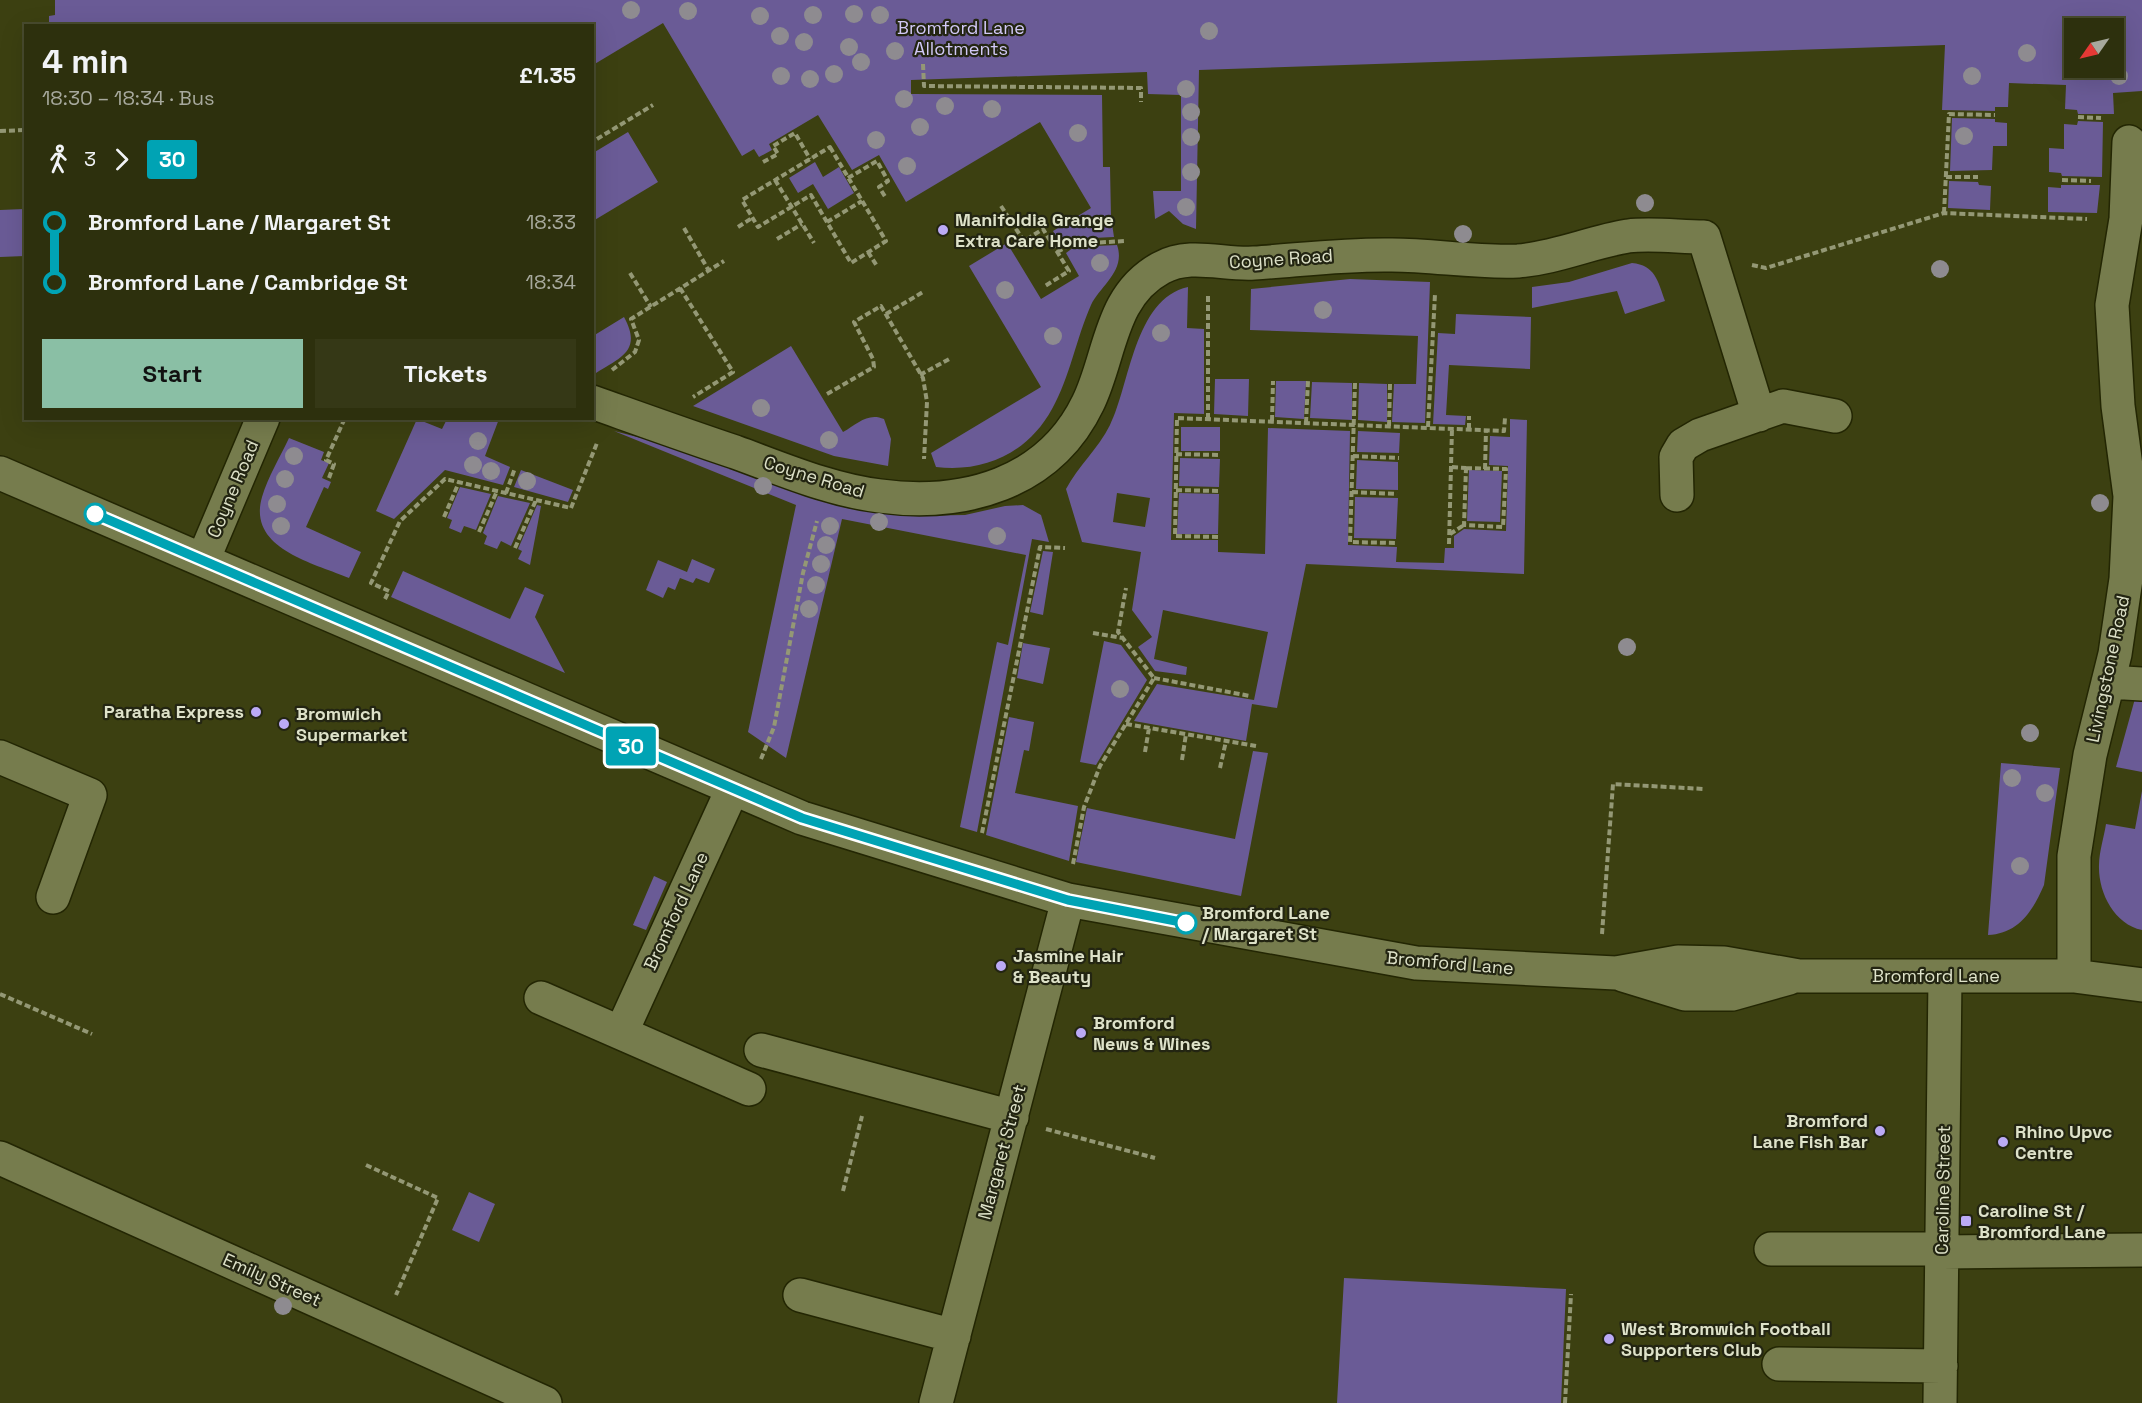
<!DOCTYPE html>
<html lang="en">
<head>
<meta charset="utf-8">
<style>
	body { margin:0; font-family:"Space Grotesk",sans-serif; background:#353816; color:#f1f3f6; height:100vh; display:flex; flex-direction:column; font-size:22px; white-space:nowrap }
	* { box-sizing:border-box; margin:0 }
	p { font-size:20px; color:#a7a99d }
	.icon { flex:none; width:33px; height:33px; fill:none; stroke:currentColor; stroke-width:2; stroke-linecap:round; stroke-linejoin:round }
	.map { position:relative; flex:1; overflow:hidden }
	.panel { position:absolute; left:24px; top:24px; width:570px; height:396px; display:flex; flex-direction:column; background:#2d300d; border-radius:0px; box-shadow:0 6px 24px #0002,0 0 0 2px #484b2e }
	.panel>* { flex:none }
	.badge { padding:0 12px; border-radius:4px; font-size:21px; line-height:39px }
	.needle { width:39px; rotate:236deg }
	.fabs { position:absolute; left:2064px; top:18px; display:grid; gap:12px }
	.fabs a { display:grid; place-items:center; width:60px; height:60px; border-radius:0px; background:#2d300d; box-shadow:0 6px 24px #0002,0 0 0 2px #484b2e; font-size:30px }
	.map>.badge { position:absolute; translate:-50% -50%; box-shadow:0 0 0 3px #fff }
	.legs { display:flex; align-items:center; gap:9px; height:66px; padding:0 18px; font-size:20px }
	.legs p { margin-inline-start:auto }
	.headline { display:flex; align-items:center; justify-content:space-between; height:102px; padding:0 18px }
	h1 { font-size:33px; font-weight:600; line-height:45px }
	.primary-button { display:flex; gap:12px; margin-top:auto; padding:12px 18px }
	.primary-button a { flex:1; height:69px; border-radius:0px; background:#8abfa5; color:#111; font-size:24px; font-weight:600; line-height:69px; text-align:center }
	.primary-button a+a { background:#353816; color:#f1f3f6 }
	ul { padding:0 18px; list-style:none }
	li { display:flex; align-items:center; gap:21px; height:60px; font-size:22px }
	li i { display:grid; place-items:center; width:9px; height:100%; margin:0 8px; background:currentColor }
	li i::after { content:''; width:15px; height:15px; margin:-8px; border:4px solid; border-radius:50%; background:#2d300d }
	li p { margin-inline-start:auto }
	li:first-child i { background:linear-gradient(#0000 50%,currentColor 0) }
	li:last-child i { background:linear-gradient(currentColor 50%,#0000 0) }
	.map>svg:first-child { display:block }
	.green { fill:#6a5b96; fill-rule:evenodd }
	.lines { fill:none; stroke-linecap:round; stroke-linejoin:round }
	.minor-casing { stroke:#232603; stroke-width:36 }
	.path { stroke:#949875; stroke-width:4; stroke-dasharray:6 3; stroke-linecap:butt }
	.minor { stroke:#767c4d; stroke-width:33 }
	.tree { fill:#8e8b90 }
	.line-1-casing { stroke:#fff; stroke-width:14 }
	.line-1 { stroke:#00a3b4; stroke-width:9 }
	.poi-dot { fill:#bbaaf6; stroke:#232512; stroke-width:2 }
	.stop-1-dot { fill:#fff; stroke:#00a3b4; stroke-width:3 }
	.labels { text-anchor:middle; stroke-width:4.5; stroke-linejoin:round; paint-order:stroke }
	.park-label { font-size:18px; fill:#d2c9f7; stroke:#232512 }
	.poi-label { font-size:18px; font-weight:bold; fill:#dee2c9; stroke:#232512; text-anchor:start }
	.street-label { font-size:18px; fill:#dee2c9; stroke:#232512 }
	.stop-label { font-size:18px; font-weight:bold; fill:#dee2c9; stroke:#232512; text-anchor:start }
</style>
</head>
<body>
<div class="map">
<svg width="2142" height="1403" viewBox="0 0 2142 1403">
	<rect width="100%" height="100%" fill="#3c4011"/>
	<!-- green -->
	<path class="green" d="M55 0H2142V91L2113 93 2114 114H2078L2077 110 2065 109 2066 85 2009 83 2008 107H1995V111L1942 110 1945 45 1199 70 1196 229 1183 224 1169 211 1155 219 1153 191H1181V95L1148 94 1147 72 911 80V94L1102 95 1103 167H1110L1111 217 1114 237 1071 239 1061 245 1053 231 1091 208 1040 122 906 202 879 155 852 170 818 115 769 144 772 150 759 157 754 149 742 156 663 23 593 65 592 26 49 25V16L55 15ZM2074 28H2114V68H2074Z
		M1952 118 1995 119V122L2007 123V146H1993L1992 170 1950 171Z
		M2078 121 2103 122 2102 177 2062 176 2061 173 2049 172V148L2064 149V124L2077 125Z
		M628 132 658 182 593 221V153Z
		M815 162 823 177 839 167 854 193 828 209 813 184 798 193 789 178Z
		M23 177H26L25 256 0 257V210L24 209Z
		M1949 181 1978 182 1979 185 1991 186 1990 210 1948 208Z
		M2061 185H2100L2097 213 2048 212V187L2061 188Z
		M1007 243 1041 299 1079 276 1066 253 1074 247 1117 245C1126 271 1101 285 1091 305 1076 339 1070 377 1052 409 1028 453 984 473 936 467L931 453 1041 387 969 266Z
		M1632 263C1655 265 1658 281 1665 301L1625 314 1617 291 1532 308V287L1569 282Z
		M1350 279 1430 282 1425 423 1392 422 1394 384H1416L1418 336 1250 330 1251 289Z
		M1188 287 1187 328 1204 329V414L1174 413 1171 540H1218V552L1265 554 1268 428 1350 431 1348 545 1397 547 1396 562 1444 563 1445 548H1454V536L1464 529 1506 531 1508 466 1489 465 1490 436 1510 437V419L1527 420 1524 574 1306 564 1277 708 1252 704 1246 741 1134 721 1157 684 1254 700 1268 632 1163 610 1154 659 1187 667 1186 675 1155 671 1138 647 1152 637 1132 610 1141 552 1082 542 1066 489C1078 466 1098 449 1110 425 1130 385 1134 299 1188 287ZM1117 493 1150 498 1145 527 1113 522Z
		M1456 314 1531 317 1530 369 1449 365 1446 415 1466 416 1465 425 1433 424 1438 333 1455 334Z
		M624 317C642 350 622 357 596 373L593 372V336Z
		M791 346 843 432C857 424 868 412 884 419L891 439 888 466 834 456 693 406Z
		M1215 379H1249L1248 416 1214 414Z
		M1276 381H1306L1304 419 1275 417Z
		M1312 382 1352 383V420L1310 418Z
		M1359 383 1387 384V422L1358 420Z
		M417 419 442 429 447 419H499L485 456 510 467 503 485 445 470 394 519 376 511Z
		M1181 427H1220V451H1181Z
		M614 431 668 445 847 508 907 516 965 515 1005 506 1023 505 1041 515 1049 542 1032 539 977 832 960 827 997 642 1008 645 1026 555 842 519 786 758 748 732 796 505Z
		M1358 431 1400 433 1399 453 1357 452Z
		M289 438 324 452 321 460 329 463 322 478 331 482 328 489 324 487 306 527 361 552 349 578C314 563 247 549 262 497 268 477 280 457 289 438Z
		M1180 458 1220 459 1219 487 1179 486Z
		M1357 460 1398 462V490L1356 489Z
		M521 470 573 490 568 502 514 487Z
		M1469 470 1502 471 1500 522 1467 521Z
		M460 487 491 494 476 530 464 526 461 533 449 528 452 520 447 518Z
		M1179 493 1219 494 1218 534H1177Z
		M498 496 530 503 511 546 501 541 497 549 484 544 487 536 483 533Z
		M1355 497 1398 498 1396 539 1354 538Z
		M537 505 541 506 530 565 518 559 522 551 518 549Z
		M1043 551 1053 552 1043 615 1030 612Z
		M692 559 715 569 709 583 696 578 693 583 680 578 675 590 668 587 663 598 646 590 658 560 687 572Z
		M403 571 510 619 525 587 544 595 535 617 565 673 391 597Z
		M1104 641 1121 645 1147 680 1096 765 1080 762Z
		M1023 643 1050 648 1043 684 1017 678Z
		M2136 695H2142V772L2116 767Z
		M1009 717 1034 722 1029 751 1024 750 1015 793 1078 806 1069 861 986 835Z
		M1253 751 1268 753 1241 896 1076 862 1087 808 1235 839Z
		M2001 763 2060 768 2044 885C2033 911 2018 934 1988 935Z
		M2142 791V930C2114 924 2098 892 2099 865 2099 852 2104 837 2106 824L2135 829Z
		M654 876 667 882 646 930 633 925Z
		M469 1192 495 1204 479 1242 452 1230Z
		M1344 1278 1566 1289 1561 1403H1337Z"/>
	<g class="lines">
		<defs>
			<path id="minor" d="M592 402C640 419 687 436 735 452 782 469 830 490 880 496 964 507 1049 484 1088 403 1111 356 1109 296 1161 268 1190 252 1223 265 1254 263 1300 260 1345 254 1392 255 1434 255 1476 263 1518 261 1556 258 1591 242 1628 236 1652 233 1680 237 1704 237L1759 415
				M0 473 802 818 1068 900 1416 963 1616 973 1678 962 1724 963 1799 976H2074L2142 985
				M1677 495 1676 457 1683 445 1700 435 1783 406 1835 416
				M203 560 263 418
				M2108 682 2142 684
				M0 757 90 795 53 897
				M1623 975 1685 994H1732L1789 978
				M2074 976V856L2090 755 2115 654 2126 579 2130 496 2118 406 2112 305 2126 219 2129 142
				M541 998 749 1089
				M621 1033 732 790
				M761 1050 1012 1117
				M0 1158 545 1403
				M1771 1249H1943
				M1943 1252 2142 1250
				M800 1295 954 1336
				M1779 1364 1941 1366
				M936 1403 1068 900
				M1940 1403 1945 977"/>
		</defs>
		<!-- minor casing -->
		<use href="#minor" class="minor-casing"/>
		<!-- path -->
		<path class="path" d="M923 64 924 86 1141 88V102
			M2078 117 2101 118
			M0 131 26 130
			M597 139 653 105
			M830 147 886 241 851 263 811 195 758 227 742 200Z
			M763 162 778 154 773 146 795 133 810 159
			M1946 177H1978
			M848 178 877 161 888 181 879 187 886 198
			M775 180 814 243
			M2062 180 2091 181
			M1001 206 1024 241 1043 229 1069 271 1045 286
			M1944 213 1949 114 1995 115
			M827 222 862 201
			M738 227 752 218
			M684 228 709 271
			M777 239 802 224
			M868 252 877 266
			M1057 252 1072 244 1125 241
			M1752 265 1766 268 1944 213 2087 219
			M630 273 651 307
			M680 288 733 372 693 397
			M1208 296V419
			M886 314 923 292
			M612 370 635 352 639 340 631 319 724 261
			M920 375 951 358
			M1355 383 1350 542 1397 543
			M827 394 874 367 873 359 854 322 881 306 923 378 927 402 924 459
			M351 418H353
			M1272 421 1273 381
			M1306 423 1308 381
			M1389 426 1390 384
			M1428 427 1435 294
			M1469 429V416
			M1176 454 1219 455
			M1353 456 1399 458
			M1452 467 1466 468
			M1466 468 1506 469 1503 527 1464 525Z
			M1485 469 1486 430
			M329 478 334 464 326 460 345 418
			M1176 490 1219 491
			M1352 492 1397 494
			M506 493 515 468
			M444 517 459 482
			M479 532 497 491
			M1450 534 1464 525
			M1218 537 1175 536 1177 418 1504 431 1505 418
			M1449 544 1452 428
			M515 548 536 500
			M385 599 389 591 371 583 400 521 445 479 571 508 597 443
			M1093 633 1123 638
			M1154 678 1250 696
			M1126 724 1256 746
			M1145 752 1149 728
			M761 759 774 727 803 573 817 521
			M1182 760 1186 734
			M1220 768 1226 741
			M982 833 1040 547 1065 548
			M1073 864 1084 807 1100 766 1154 678 1118 632 1126 588
			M1602 934 1613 784 1704 789
			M0 994 92 1034
			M1046 1129 1155 1158
			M366 1165 438 1198 396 1295
			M843 1191 862 1116
			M1565 1403 1571 1294"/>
		<!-- minor -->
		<use href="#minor" class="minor"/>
	</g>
	<!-- trees -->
	<g class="tree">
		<circle cx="631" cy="10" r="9"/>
		<circle cx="688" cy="11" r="9"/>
		<circle cx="854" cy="14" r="9"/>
		<circle cx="813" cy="15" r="9"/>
		<circle cx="880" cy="15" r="9"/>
		<circle cx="760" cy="16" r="9"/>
		<circle cx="1209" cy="31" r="9"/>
		<circle cx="780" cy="36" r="9"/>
		<circle cx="804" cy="42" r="9"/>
		<circle cx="849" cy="47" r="9"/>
		<circle cx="895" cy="51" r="9"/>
		<circle cx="2027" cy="53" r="9"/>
		<circle cx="861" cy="62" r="9"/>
		<circle cx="834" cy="74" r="9"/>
		<circle cx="781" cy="76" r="9"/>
		<circle cx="1972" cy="76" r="9"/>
		<circle cx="2119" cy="76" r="9"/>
		<circle cx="810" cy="79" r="9"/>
		<circle cx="1186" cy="89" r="9"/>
		<circle cx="904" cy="99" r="9"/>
		<circle cx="945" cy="106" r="9"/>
		<circle cx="992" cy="109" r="9"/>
		<circle cx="1191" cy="112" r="9"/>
		<circle cx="920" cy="127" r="9"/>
		<circle cx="1078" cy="133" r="9"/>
		<circle cx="1964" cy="136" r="9"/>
		<circle cx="1191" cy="137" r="9"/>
		<circle cx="876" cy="140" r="9"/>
		<circle cx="907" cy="166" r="9"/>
		<circle cx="1191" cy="172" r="9"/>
		<circle cx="1645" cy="203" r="9"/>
		<circle cx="1186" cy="207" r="9"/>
		<circle cx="1463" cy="234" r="9"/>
		<circle cx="1100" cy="263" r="9"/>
		<circle cx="1940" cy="269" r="9"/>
		<circle cx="1005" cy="290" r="9"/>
		<circle cx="1323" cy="310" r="9"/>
		<circle cx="1161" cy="333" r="9"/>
		<circle cx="1053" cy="336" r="9"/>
		<circle cx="761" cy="408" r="9"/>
		<circle cx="829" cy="440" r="9"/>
		<circle cx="478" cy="441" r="9"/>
		<circle cx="294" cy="456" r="9"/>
		<circle cx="473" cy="465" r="9"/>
		<circle cx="491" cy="471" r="9"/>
		<circle cx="285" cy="479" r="9"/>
		<circle cx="527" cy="481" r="9"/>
		<circle cx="763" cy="486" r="9"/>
		<circle cx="2100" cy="503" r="9"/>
		<circle cx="277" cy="504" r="9"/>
		<circle cx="879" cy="522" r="9"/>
		<circle cx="281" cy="526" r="9"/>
		<circle cx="830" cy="526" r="9"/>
		<circle cx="997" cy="536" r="9"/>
		<circle cx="826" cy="545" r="9"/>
		<circle cx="821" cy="564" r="9"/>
		<circle cx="816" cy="585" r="9"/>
		<circle cx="809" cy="609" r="9"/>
		<circle cx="1627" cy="647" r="9"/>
		<circle cx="1120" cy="689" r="9"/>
		<circle cx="2030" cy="733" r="9"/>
		<circle cx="2012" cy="778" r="9"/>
		<circle cx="2045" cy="793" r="9"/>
		<circle cx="2020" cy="866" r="9"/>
		<circle cx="283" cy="1306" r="9"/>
	</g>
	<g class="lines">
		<defs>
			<path id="line-1" d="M95 514 802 818 1068 900 1186 923"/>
		</defs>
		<!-- line-1 casing -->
		<use href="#line-1" class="line-1-casing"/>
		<!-- line-1 -->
		<use href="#line-1" class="line-1"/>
	</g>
	<!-- markers -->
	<g class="poi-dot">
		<circle cx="943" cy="230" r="6"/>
		<circle cx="256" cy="712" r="6"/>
		<circle cx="284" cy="724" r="6"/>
		<circle cx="1001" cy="966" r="6"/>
		<circle cx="1081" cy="1033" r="6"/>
		<circle cx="1880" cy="1131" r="6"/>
		<circle cx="2003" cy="1142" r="6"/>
		<rect x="1960" y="1215" width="12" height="12" rx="3"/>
		<circle cx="1609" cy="1339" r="6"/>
	</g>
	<g class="stop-1-dot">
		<circle cx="95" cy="514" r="10"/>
		<circle cx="1186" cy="923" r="10"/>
	</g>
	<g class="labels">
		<!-- park labels -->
		<g class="park-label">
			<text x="961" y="34">Bromford Lane<tspan x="961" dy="21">Allotments</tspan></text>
		</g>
		<!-- poi labels -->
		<g class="poi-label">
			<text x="955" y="226">Manifoldia Grange<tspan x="955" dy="21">Extra Care Home</tspan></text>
			<text x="244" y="718" text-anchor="end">Paratha Express</text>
			<text x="296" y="720">Bromwich<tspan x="296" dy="21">Supermarket</tspan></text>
			<text x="1013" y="962">Jasmine Hair<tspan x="1013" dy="21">&amp; Beauty</tspan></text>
			<text x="1093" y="1029">Bromford<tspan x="1093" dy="21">News &amp; Wines</tspan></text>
			<text x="1868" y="1127" text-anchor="end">Bromford<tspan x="1868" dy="21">Lane Fish Bar</tspan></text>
			<text x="2015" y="1138">Rhino Upvc<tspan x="2015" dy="21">Centre</tspan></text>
			<text x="1978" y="1217">Caroline St /<tspan x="1978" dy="21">Bromford Lane</tspan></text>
			<text x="1621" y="1335">West Bromwich Football<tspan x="1621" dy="21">Supporters Club</tspan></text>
		</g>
		<!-- street labels -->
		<g class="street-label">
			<text transform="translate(1281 259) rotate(-4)" y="6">Coyne Road</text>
			<text transform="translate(814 477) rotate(17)" y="6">Coyne Road</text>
			<text transform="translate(233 489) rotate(-67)" y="6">Coyne Road</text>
			<text transform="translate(2108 669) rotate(-78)" y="6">Livingstone Road</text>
			<text transform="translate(676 911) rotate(-65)" y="6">Bromford Lane</text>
			<text transform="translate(1450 963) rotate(5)" y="6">Bromford Lane</text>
			<text x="1936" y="982">Bromford Lane</text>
			<text transform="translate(1002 1152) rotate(-75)" y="6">Margaret Street</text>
			<text transform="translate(1943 1190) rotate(-89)" y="6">Caroline Street</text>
			<text transform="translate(272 1280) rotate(24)" y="6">Emily Street</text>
		</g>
		<!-- stop labels -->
		<g class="stop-label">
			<text x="1202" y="919">Bromford Lane<tspan x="1202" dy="21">/ Margaret St</tspan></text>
		</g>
	</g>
</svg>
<div class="fabs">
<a><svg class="needle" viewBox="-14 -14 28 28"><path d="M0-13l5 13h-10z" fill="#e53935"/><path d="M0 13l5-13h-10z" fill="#a7a99d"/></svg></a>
</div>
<b class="badge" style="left:631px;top:746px;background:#00a3b4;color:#fff">30</b>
<section class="panel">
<div class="headline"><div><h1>4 min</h1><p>18:30 – 18:34 · Bus</p></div><b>£1.35</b></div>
<div class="legs"><svg class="icon" aria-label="walk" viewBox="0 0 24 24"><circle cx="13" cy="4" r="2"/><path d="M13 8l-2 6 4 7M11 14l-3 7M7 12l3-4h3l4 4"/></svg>3<svg class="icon" aria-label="forward" viewBox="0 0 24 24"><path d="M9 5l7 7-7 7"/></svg><b class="badge" style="background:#00a3b4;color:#fff">30</b></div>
<ul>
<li><i style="color:#00a3b4"></i><b>Bromford Lane / Margaret St</b><p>18:33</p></li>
<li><i style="color:#00a3b4"></i><b>Bromford Lane / Cambridge St</b><p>18:34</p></li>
</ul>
<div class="primary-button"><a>Start</a><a>Tickets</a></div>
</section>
</div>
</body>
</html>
